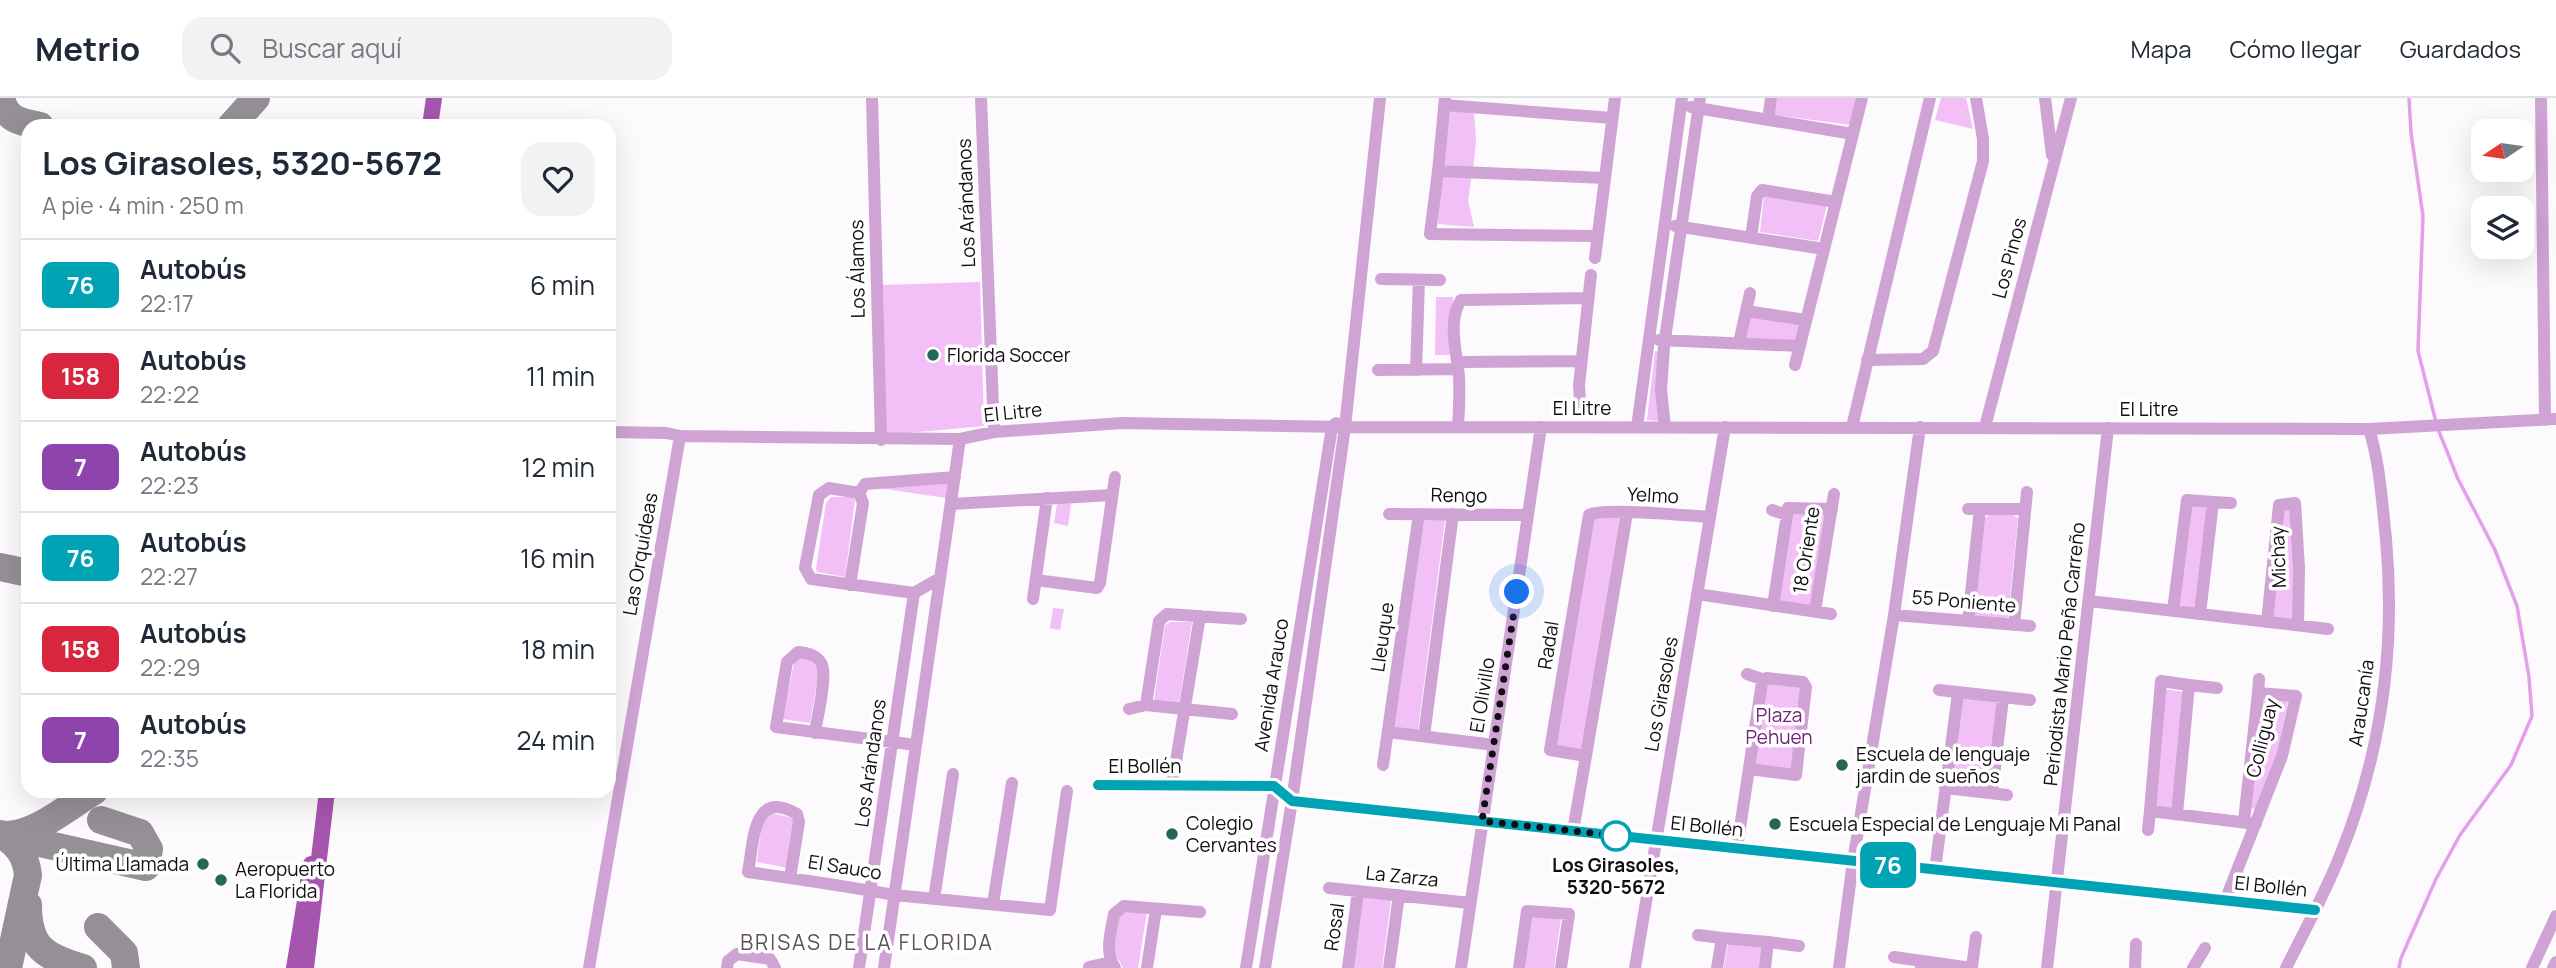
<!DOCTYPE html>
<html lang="es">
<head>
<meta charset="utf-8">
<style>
	body { margin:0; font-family:Manrope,sans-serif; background:#f2f2f3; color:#1f2937; height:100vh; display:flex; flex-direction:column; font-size:26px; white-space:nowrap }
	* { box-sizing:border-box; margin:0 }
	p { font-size:23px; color:#747a83 }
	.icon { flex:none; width:38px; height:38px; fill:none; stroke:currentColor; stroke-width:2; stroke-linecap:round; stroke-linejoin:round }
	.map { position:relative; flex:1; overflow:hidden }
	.panel { position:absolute; left:21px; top:21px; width:595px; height:679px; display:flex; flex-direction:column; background:#fff; border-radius:21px; box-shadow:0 7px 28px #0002 }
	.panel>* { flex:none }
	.badge { padding:0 14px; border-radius:10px; font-size:24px; line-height:46px }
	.needle { width:46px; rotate:257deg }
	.fabs { position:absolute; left:2471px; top:21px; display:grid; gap:14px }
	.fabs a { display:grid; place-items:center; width:63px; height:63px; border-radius:14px; background:#fff; box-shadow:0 7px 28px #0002; font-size:35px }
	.you { position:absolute; width:35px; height:35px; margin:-18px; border:5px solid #fff; border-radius:50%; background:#1a73e8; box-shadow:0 0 0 10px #1a73e833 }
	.map>.badge { position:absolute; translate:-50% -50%; box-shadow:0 0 0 4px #fff }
	.round { display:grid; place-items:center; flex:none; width:74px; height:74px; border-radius:21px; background:#f2f2f3 }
	.headline { display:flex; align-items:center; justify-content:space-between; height:119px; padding:0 21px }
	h1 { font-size:33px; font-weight:700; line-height:52px }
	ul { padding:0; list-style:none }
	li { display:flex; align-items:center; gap:21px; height:91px; padding:0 21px; border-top:2px solid #e0e1e3 }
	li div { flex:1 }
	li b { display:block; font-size:26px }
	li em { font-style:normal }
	li .badge { min-width:77px; font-weight:700; text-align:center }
	header { display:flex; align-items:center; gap:42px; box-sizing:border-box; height:98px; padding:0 35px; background:#fff; border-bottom:2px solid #e0e1e3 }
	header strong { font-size:33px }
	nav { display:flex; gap:38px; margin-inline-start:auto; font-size:24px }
	.search { width:490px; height:63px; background:#f2f2f3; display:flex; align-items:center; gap:18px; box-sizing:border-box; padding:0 24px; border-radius:21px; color:#747a83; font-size:26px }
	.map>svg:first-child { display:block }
	.green { fill:#f2bff7 }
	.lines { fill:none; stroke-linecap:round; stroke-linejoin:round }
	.stream { stroke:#e3a0ea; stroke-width:3.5 }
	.taxiway { stroke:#949095; stroke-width:28 }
	.minor { stroke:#cfa3d4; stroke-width:12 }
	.major { stroke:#a655af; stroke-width:16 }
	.line-casing { stroke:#fff; stroke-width:16 }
	.line { stroke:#00a3b4; stroke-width:10 }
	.walk { stroke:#120d13; stroke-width:7; stroke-dasharray:0 12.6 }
	.poi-dot { fill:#256656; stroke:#fff; stroke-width:2.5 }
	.stop-dot { fill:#fff; stroke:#00a3b4; stroke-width:3.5 }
	.labels { text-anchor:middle; stroke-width:7; stroke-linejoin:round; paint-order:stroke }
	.street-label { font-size:19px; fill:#120d13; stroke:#fff }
	.poi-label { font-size:19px; fill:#120d13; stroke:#fff; text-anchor:start }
	.park-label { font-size:19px; fill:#702179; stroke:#fff }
	.stop-label { font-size:19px; font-weight:bold; fill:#120d13; stroke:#fff }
	.neighbourhood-label { font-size:21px; letter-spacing:2px; fill:#5d4f5e; stroke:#fff }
</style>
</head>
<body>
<header>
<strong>Metrio</strong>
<div class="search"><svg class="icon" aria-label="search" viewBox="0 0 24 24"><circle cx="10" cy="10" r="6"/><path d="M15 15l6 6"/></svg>Buscar aquí</div>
<nav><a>Mapa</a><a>Cómo llegar</a><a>Guardados</a></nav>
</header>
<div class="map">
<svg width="2556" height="870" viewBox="0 0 2556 870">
	<rect width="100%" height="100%" fill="#fdfafd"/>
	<!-- green -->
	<path class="green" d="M1777 0H1856L1851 27 1774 17Z
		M1941 0H1966L1973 31 1935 22Z
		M1444 11 1474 14 1476 42 1473 73 1440 72Z
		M1439 75 1472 76 1468 103 1474 129 1438 126Z
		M1764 98 1827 107 1818 143 1760 134Z
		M980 184 984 328 885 337 883 187Z
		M1436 199H1453V257H1435Z
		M1750 218 1800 226 1795 243 1746 241Z
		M1655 253 1661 254 1658 323 1647 322Z
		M949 381 946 400 879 390Z
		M831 399H852L855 402 845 479 817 474 816 471 826 405Z
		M1071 405 1068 428 1054 425 1057 406Z
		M2188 405 2210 408 2198 510 2176 507Z
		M2292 410 2295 524 2270 520 2281 412Z
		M1795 414H1824L1827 418 1814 507 1809 509 1780 505 1778 499 1791 417Z
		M1989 417H2013L2018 420 2008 519 2001 522 1975 521 1973 513 1984 421Z
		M1592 418H1623L1583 653 1551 649Z
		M1445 422 1418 632 1394 629 1424 423Z
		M1053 510 1064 511 1060 532 1050 530Z
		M1171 524H1192L1179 606 1154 602 1165 527Z
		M800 559 809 560 819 572 810 625 783 621 794 565Z
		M1770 583 1799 586 1803 591 1793 668 1790 671 1758 669 1754 664 1765 588Z
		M2165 591 2183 594 2173 710 2155 708Z
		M1964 599 1994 603 1999 607 1990 689 1953 688 1950 684 1959 603Z
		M2262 602 2288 603 2276 658 2256 711 2251 710Z
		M772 715 792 720 795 725 788 770 757 764 762 721Z
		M1369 797 1391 802 1382 870H1353L1362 801Z
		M1147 813 1138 870H1123L1114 854 1118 819 1124 814Z
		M1532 819 1561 820 1554 870H1525Z
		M1728 845 1762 848 1759 870H1724Z"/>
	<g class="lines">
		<!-- stream -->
		<path class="stream" d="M2409 0 2411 35 2423 118 2418 253 2436 324
			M2399 870 2401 860 2436 781 2460 737 2511 667 2532 618 2529 579 2517 508 2495 452 2458 381 2438 331"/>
		<!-- taxiway -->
		<path class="taxiway" d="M1 0C6 22 20 24 40 28
			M231 28 256 0
			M0 469 28 475
			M0 736 146 769 149 751 140 735 101 722
			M0 736C17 745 26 757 28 777L8 870
			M6 737C36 737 69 708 94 693
			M28 807C28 849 44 859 83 870
			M98 829 124 855 126 870"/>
		<!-- minor -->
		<path class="minor" d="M872 0 881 342
			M981 0 994 334
			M1445 0 1438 73 1605 80
			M2045 0 2052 57
			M2541 0 2545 322
			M1444 7 1612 20
			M1691 9 1853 36
			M1768 22 1771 0
			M1438 73 1430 136 1597 138
			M1675 128 1824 151
			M1751 140 1757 98 1762 92 1836 104
			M1595 160 1615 0
			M1381 181 1440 182
			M1746 213 1806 222
			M1659 242 1800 248
			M1739 245 1750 195
			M1867 262 1923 261 1933 253 1983 63V41L1976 0
			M1457 264 1581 263
			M1795 267 1862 0
			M1378 272 1458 271
			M1416 272 1419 182
			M1580 304 1579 287 1591 177
			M1458 329C1459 312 1460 296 1459 279 1457 255 1447 223 1461 202L1588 200
			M1637 329 1682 0
			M1665 329 1661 292 1664 248 1700 0
			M1852 329 1930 0
			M1985 329 2071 0
			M609 334 666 335 680 338 960 341 994 334 1122 325 1345 329 2369 331 2556 321
			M859 395 865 386 955 379
			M2213 404 2231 405
			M951 406 1112 397
			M1968 411H2025
			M1772 412 1787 417
			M1627 415 1586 658 1550 652 1589 417C1603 409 1689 418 1710 419
			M1389 416 1528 417
			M1036 482 1097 490 1100 485 1115 379
			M850 487 863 405 859 395 829 390 819 397 805 470 811 481 914 495
			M914 495 940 480
			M1697 496 1831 516
			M1033 501 1047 400
			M2089 503 2328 531
			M1773 508 1788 410 1832 411
			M1815 513 1834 396
			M2173 513 2187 402 2213 404 2200 516
			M1894 517 2030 528
			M1968 523 1980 411
			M2267 524 2279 407 2295 405 2299 470 2298 527
			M2014 527 2027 394
			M1747 576 1765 582
			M2189 587 2217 590
			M1939 592 2030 602
			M2258 595 2259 581
			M1146 607 1159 523 1167 516 1241 521
			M1129 611 1146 607 1232 616
			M1388 634 1494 647
			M815 635C817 620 827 580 822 567 818 557 808 555 798 554L787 564 776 629 916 647
			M1424 638 1453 416
			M1383 667 1419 416
			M1099 687 1274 688 1292 703 2315 812
			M1172 687 1200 518
			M1945 690 2007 697
			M1992 695 2003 600
			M2177 716 2189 587 2161 583 2150 713 2256 726
			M2148 732 2150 713
			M1573 733 1586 658
			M1737 750 1762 584 1767 580 1803 584 1806 589 1796 677 1749 671
			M1935 772 1958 595
			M790 780 799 724 797 716C752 690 754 744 748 774 797 781 846 788 894 797L1050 812 1067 693
			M1329 790 1470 805
			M934 801 953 676
			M2225 803 2282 658 2296 598 2258 595 2244 723
			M993 806 1012 685
			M1698 837 1722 840
			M1768 844 1799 848
			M1894 859 1922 863
			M1089 869 1111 864
			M1972 869 1976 839
			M589 870 680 338
			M727 870 728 863 737 856 770 861 775 870
			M859 870 914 495
			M884 870 960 341
			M1115 870C1104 853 1111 834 1114 816L1124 808 1200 814
			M1147 870 1156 811
			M1246 870 1332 329 1336 325
			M1265 870 1292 703 1345 329 1380 0
			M1348 870 1358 793
			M1389 870 1399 797
			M1461 870 1541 329
			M1519 870 1527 813 1569 816 1561 870
			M1635 870 1725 329
			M1717 870 1722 840 1768 844 1765 870
			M1839 870 1853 763 1894 517 1920 329
			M1921 870 1922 863 1972 870
			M2047 870 2108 330
			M2135 870 2136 846
			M2193 870 2205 850
			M2286 870C2304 834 2324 797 2339 760 2381 658 2396 551 2386 441 2382 404 2380 366 2369 331
			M2532 870 2556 818
			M2553 870 2556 864"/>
		<!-- major -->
		<path class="major" d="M430 28 434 0
			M294 870 311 766
			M306 870 327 693"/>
	</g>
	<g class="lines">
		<defs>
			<path id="line" d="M1098 687 1274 688 1292 703 2315 812"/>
		</defs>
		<!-- line casing -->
		<use href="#line" class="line-casing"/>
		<!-- line -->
		<use href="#line" class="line"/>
		<!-- walk -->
		<path class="walk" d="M1517 494 1482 723 1628 739 1616 738"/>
	</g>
	<!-- markers -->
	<g class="poi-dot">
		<circle cx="933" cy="257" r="7"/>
		<circle cx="1842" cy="667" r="7"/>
		<circle cx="1775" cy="726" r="7"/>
		<circle cx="1172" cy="736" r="7"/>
		<circle cx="203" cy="766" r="7"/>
		<circle cx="221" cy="782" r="7"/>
	</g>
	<circle class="stop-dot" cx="1616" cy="738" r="14"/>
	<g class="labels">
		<!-- street labels -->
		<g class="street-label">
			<text transform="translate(966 105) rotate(-92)" y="7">Los Arándanos</text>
			<text transform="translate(2009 160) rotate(-75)" y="7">Los Pinos</text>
			<text transform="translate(857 171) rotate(-91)" y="7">Los Álamos</text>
			<text x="1582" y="317">El Litre</text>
			<text x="2149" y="318">El Litre</text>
			<text transform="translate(1013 314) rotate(-6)" y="7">El Litre</text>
			<text transform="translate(1459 397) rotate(1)" y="7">Rengo</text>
			<text transform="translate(1653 397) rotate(3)" y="7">Yelmo</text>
			<text transform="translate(1806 452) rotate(-81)" y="7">18 Oriente</text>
			<text transform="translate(640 456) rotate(-80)" y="7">Las Orquídeas</text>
			<text transform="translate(2278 459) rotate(-92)" y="7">Michay</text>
			<text transform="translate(1964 503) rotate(5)" y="7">55 Poniente</text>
			<text transform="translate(1382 539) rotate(-82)" y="7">Lleuque</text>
			<text transform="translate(1548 547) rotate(-81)" y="7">Radal</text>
			<text transform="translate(2064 556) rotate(-84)" y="7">Periodista Mario Peña Carreño</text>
			<text transform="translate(1271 587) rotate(-81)" y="7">Avenida Arauco</text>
			<text transform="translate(1661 596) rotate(-80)" y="7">Los Girasoles</text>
			<text transform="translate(1482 597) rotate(-81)" y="7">El Olivillo</text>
			<text transform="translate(2361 605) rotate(-82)" y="7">Araucanía</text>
			<text transform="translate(2262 640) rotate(-76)" y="7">Colliguay</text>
			<text transform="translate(870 665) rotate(-82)" y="7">Los Arándanos</text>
			<text x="1145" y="675">El Bollén</text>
			<text transform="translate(1707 728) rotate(6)" y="7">El Bollén</text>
			<text transform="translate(845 769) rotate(9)" y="7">El Sauco</text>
			<text transform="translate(1402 778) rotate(6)" y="7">La Zarza</text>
			<text transform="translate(2271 788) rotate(6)" y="7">El Bollén</text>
			<text transform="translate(1334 829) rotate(-82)" y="7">Rosal</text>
		</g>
		<!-- poi labels -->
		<g class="poi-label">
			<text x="947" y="264">Florida Soccer</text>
			<text x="1856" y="663">Escuela de lenguaje<tspan x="1856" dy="22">jardin de sueños</tspan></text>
			<text x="1186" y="732">Colegio<tspan x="1186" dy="22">Cervantes</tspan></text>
			<text x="1789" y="733">Escuela Especial de Lenguaje Mi Panal</text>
			<text x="189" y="773" text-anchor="end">Última Llamada</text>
			<text x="235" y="778">Aeropuerto<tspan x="235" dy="22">La Florida</tspan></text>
		</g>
		<!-- park labels -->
		<g class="park-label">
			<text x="1779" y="624">Plaza<tspan x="1779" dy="22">Pehuen</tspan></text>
		</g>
		<!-- stop labels -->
		<g class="stop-label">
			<text x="1616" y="774">Los Girasoles,<tspan x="1616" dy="22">5320-5672</tspan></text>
		</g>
		<!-- neighbourhood labels -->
		<g class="neighbourhood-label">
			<text x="867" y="852">BRISAS DE LA FLORIDA</text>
		</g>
	</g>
</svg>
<div class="fabs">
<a><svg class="needle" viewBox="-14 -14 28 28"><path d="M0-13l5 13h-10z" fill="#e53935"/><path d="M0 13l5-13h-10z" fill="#747a83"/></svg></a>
<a><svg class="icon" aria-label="layers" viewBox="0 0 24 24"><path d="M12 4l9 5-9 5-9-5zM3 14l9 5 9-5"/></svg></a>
</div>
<div class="you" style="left:1517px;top:494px"></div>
<b class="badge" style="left:1888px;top:767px;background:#00a3b4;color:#fff">76</b>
<section class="panel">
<div class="headline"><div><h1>Los Girasoles, 5320-5672</h1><p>A pie · 4 min · 250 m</p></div><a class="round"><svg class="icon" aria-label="heart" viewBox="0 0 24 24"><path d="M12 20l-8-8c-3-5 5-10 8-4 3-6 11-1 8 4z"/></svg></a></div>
<ul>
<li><span class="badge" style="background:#00a3b4;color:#fff">76</span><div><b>Autobús</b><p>22:17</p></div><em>6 min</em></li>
<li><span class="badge" style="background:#d7263d;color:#fff">158</span><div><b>Autobús</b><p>22:22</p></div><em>11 min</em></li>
<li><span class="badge" style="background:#8e44ad;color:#fff">7</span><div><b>Autobús</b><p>22:23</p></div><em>12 min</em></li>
<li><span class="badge" style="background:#00a3b4;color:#fff">76</span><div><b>Autobús</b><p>22:27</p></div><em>16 min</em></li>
<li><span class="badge" style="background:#d7263d;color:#fff">158</span><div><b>Autobús</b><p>22:29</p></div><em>18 min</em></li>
<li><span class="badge" style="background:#8e44ad;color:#fff">7</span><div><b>Autobús</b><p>22:35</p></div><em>24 min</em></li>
</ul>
</section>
</div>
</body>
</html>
